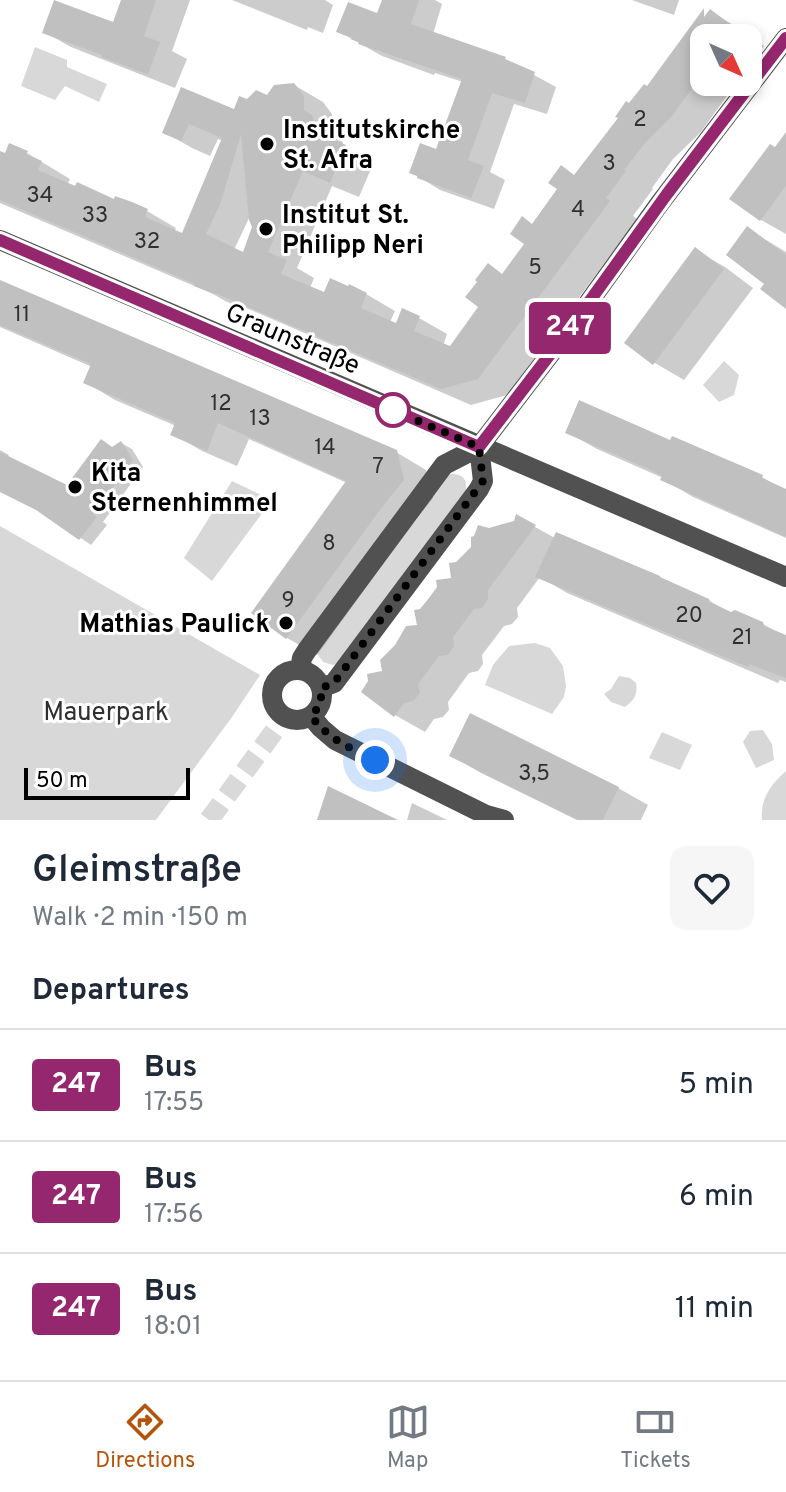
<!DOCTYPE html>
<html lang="en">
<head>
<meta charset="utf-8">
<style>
	body { margin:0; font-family:Overpass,sans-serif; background:#f6f6f7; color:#1f2937; height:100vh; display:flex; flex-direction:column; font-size:30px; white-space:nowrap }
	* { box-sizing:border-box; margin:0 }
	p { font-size:26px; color:#747a83 }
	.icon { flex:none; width:44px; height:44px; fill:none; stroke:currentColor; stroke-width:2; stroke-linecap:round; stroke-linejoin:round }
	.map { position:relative; height:820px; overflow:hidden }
	.panel { display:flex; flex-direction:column; background:#fff; flex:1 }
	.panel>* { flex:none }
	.badge { padding:0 16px; border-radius:6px; font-size:28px; line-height:52px }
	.needle { width:52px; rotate:135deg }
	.fabs { position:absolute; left:690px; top:24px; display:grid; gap:16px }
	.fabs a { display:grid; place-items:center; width:72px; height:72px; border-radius:16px; background:#fff; box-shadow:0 4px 12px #0003; font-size:40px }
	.scale { position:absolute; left:24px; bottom:20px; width:166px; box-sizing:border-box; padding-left:8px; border:4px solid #000; border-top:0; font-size:22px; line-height:28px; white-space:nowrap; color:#000; -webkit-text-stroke:6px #fff; paint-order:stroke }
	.you { position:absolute; width:40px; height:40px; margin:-20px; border:6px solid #fff; border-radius:50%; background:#1a73e8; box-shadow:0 0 0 12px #1a73e833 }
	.map>.badge { position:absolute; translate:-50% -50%; box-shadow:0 0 0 4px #fff }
	h2 { padding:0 32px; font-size:30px; line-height:72px }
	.round { display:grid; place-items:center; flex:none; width:84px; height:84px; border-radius:16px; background:#f6f6f7 }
	.head { display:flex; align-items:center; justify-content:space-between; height:136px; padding:0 32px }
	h1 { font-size:38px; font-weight:600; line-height:60px }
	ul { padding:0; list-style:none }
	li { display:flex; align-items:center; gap:24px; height:112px; padding:0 32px; border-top:2px solid #e0e1e3 }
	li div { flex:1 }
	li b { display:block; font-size:30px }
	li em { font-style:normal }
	li .badge { min-width:88px; font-weight:700; text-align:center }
	.menu { display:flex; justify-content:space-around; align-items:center; height:112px; border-top:2px solid #e0e1e3; background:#fff; font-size:22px; color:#747a83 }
	.menu a { display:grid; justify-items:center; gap:4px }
	.menu .on { color:#b45309 }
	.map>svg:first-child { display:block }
	.green { fill:#d8d8d8 }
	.shadow { fill:#0003; fill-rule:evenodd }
	.building { fill:#c0c0c0; fill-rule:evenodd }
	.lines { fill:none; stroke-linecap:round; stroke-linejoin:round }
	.minor-tunnel { stroke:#d9d9d9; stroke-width:20; stroke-dasharray:20 10; stroke-linecap:butt }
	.minor { stroke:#515151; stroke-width:20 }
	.line-casing { stroke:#fff; stroke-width:18 }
	.line { stroke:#95276e; stroke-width:12 }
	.walk { stroke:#000; stroke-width:8; stroke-dasharray:0 14.4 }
	.poi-dot { fill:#000; stroke:#fff; stroke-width:3 }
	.stop-dot { fill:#fff; stroke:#95276e; stroke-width:4 }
	.labels { text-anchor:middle; stroke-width:6; stroke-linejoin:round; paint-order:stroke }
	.number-label { font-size:22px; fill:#303030 }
	.poi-label { font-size:26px; font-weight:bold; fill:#000; stroke:#fff; text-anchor:start }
	.street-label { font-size:26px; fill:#000; stroke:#fff }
	.park-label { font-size:26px; fill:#2f2f2f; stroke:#fff }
</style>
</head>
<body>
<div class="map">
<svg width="786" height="820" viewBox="0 0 786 820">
	<rect width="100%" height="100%" fill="#fff"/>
	<!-- green -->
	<path class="green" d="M35 47 67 60V67L107 84 99 102 65 86 55 100 21 86Z
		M724 361 739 375 734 395 719 402 703 385Z
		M450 474C463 473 469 480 465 493L342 661 333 665 323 662 316 652 445 477Z
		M232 481 272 500 212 581 184 558Z
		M0 526 260 675 232 717 156 820H0Z
		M535 643 550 648 563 666 566 686 564 697 552 714 485 685 493 665 509 646Z
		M619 676 630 678 636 683C638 695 634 700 625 707L611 702 604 694 611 689Z
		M763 730 772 744 774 760 756 768 743 742 750 731Z
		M662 732 692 745 680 770 649 758Z
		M786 771V820H762C760 799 771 784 786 771Z"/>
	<!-- shadow -->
	<path class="shadow" d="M123 0H190L172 51 187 59 175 88 71 47 44 32 115 25Z
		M232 0H325L333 5 323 33 308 27 307 30Z
		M383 0H435L442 4 433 34 505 59 556 87 547 114 514 104 490 172 505 180 494 209 440 190 419 177 437 152 463 82 435 73 434 75 382 56 338 31 378 15Z
		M632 0H679L674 15Z
		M710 12 739 28 764 46 748 67V38H704V82H737L701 132 673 159 652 188 653 189 633 216 637 219 507 395 471 405 244 307V309L225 301 213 294 0 203V153L6 156 27 153 70 179 68 183 114 202 147 211 176 228 174 232 183 235 223 141 218 139 210 156 192 148 164 132 182 89 235 112 247 101 268 97 294 85 323 102 332 114V128L340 134 344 147 373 164 359 197 332 186 297 268 314 278 310 288 325 295 350 287 366 294 395 311 390 322 397 325 419 318 447 334 443 346 450 349 527 244 534 225 575 176 629 106 648 88ZM250 216 255 227 244 255 234 250Z
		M786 136V234L761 220 732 198Z
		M748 229 786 252V306L767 284Z
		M695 250 725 267 753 288 684 380 655 363 627 343Z
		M0 282 396 452 426 470 433 498 412 524 317 655 287 638 254 613 347 483 249 439 237 466 202 451 173 434 176 426 115 400 85 382 92 367 0 327Z
		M567 432 671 442 762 477 786 491V538L693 497 663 479V478L597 449Z
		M121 443 132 449 143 467 103 522 107 525 91 545 42 512 0 491V450L9 455 7 457 67 488Z
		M517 517 555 538 708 600 732 614 763 624 786 637V682L780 680 778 683 567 593 540 577 517 608 518 617 512 624 504 626 482 655 483 664 478 671 469 673 448 702 449 710 443 717 434 719 425 732 395 715 384 673 419 627 421 611 453 579 457 564 489 530 515 523Z
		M471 716 618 788 648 805 641 820H577L481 773 452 756Z
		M412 803 447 820H407Z"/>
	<!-- building -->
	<path class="building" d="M54 0 113 22 121 0H156L144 36 160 42 149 72 147 74 102 57V55L42 33Z
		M382 0H419L411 24 506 57 505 59 535 72 525 103 492 93 468 160 484 166 471 198 417 178V176L409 173 420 143 436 149 462 79 358 44 359 42 350 39 352 38 336 32 348 2 377 13Z
		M704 8V17L710 9 749 38H704V72L672 116 645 143 624 170 626 171 606 198 610 201 478 379 441 389 215 293V294L194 286 195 284 0 200V151L5 153 9 143 28 151 26 154 42 161 38 170 75 186 77 182 114 199 115 196 132 202 148 209 145 217 182 233 222 138 189 124 181 141 162 133 181 87 234 109 239 96 247 99 256 90 267 95 274 85 294 83 304 96V110L312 115 318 133 346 145 330 183 303 171 268 252 287 260 281 274 324 292 330 278 348 286 349 284 367 293 361 308 396 323 402 308 420 316 414 331 450 346 478 307 465 297 477 282 475 280 488 263 502 274 524 244 510 234 522 216 532 224 557 189 548 183 561 165 574 175 618 118 615 117 626 101 629 103 644 84 647 86ZM241 134 249 220 252 227 243 252 206 234 221 202Z
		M786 132V186L760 221 729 199 770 144 775 147Z
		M747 226 786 255V309L760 289 764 284 726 255Z
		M695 247 724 269 653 365 624 343Z
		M0 280 397 450 404 480 382 507 286 639 251 613 346 481 218 423 207 451 170 435 175 423 83 383 91 364 0 325Z
		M579 400 670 440 672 436 763 475 762 478 786 489V537L660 480 662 476 649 469 565 433Z
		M101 439 112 447 121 441 133 460 93 514 97 517 79 540 36 510 0 492V452L67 485Z
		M516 514 536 525 488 590V599L482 608 474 609 453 637 454 646 448 655 439 656 418 684 420 693 413 701 404 703 394 717 361 692 368 681 367 674 382 671 380 660 395 645 406 626 417 625 414 610 420 609 429 598 437 587 436 580 451 578 449 563 456 562 471 547V537L474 536 478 525 489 528 514 521Z
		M556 532 660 576V577L709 599 710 602 731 612 735 610 763 622 764 626 786 635V678L749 664 748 667 535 577Z
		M470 713 619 787 603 820H578L449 756Z
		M328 786 398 820H317Z"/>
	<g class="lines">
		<!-- minor-tunnel -->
		<path class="minor-tunnel" d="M209 820 281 722"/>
		<!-- minor -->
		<path class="minor" d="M0 240 786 577
			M300 670 302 658 307 650 444 465 479 447 571 327 660 203 786 38
			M272 695a25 25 0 1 1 50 0a25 25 0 1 1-50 0Z
			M321 688 334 683 479 489 483 481 479 447
			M311 716 321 728 335 740 486 815 504 820"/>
	</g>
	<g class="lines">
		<defs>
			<path id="line" d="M0 240 479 447 571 327 667 194 786 38"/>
		</defs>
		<!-- line casing -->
		<use href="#line" class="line-casing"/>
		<!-- line -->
		<use href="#line" class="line"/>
		<!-- walk -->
		<path class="walk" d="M375 760C347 746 331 741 311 716L321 704V688L334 683 483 481 479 447 393 410"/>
	</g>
	<!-- markers -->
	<g class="poi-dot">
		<circle cx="267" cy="144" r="8"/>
		<circle cx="266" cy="229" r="8"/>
		<circle cx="75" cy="487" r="8"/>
		<circle cx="286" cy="623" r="8"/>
	</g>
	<circle class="stop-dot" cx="393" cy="410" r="16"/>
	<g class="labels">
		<!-- number labels -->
		<g class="number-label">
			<text x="640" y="126">2</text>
			<text x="609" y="170">3</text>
			<text x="40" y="202">34</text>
			<text x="578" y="216">4</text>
			<text x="95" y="222">33</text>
			<text x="147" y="248">32</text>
			<text x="535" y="274">5</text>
			<text x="22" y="321">11</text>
			<text x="221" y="410">12</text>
			<text x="260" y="425">13</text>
			<text x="325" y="454">14</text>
			<text x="378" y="473">7</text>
			<text x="329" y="550">8</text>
			<text x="288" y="607">9</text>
			<text x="689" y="622">20</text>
			<text x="742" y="644">21</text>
			<text x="534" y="780">3,5</text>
		</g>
		<!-- poi labels -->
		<g class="poi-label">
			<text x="283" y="138">Institutskirche<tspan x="283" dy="30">St. Afra</tspan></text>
			<text x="282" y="223">Institut St.<tspan x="282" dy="30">Philipp Neri</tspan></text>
			<text x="91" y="481">Kita<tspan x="91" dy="30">Sternenhimmel</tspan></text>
			<text x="270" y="632" text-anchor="end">Mathias Paulick</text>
		</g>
		<!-- street labels -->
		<g class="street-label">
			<text transform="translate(293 338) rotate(23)" y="9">Graunstraße</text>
		</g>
		<!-- park labels -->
		<g class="park-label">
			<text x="106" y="720">Mauerpark</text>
		</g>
	</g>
</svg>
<div class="fabs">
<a><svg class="needle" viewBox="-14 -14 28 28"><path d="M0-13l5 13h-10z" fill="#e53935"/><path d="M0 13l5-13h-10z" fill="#747a83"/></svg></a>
</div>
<div class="scale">50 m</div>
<div class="you" style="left:375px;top:760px"></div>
<b class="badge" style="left:570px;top:328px;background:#95276e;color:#fff">247</b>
</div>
<section class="panel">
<div class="head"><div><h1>Gleimstraße</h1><p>Walk · 2 min · 150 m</p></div><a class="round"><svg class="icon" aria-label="heart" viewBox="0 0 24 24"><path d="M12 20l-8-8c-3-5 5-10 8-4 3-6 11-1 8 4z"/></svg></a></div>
<h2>Departures</h2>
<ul>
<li><span class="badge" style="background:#95276e;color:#fff">247</span><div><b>Bus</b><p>17:55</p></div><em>5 min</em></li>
<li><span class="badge" style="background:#95276e;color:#fff">247</span><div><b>Bus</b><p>17:56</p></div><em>6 min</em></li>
<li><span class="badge" style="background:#95276e;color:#fff">247</span><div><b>Bus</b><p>18:01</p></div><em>11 min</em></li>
</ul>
</section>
<nav class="menu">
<a class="on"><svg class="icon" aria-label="directions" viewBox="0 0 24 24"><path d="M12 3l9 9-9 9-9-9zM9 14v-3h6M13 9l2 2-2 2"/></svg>Directions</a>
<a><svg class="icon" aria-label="map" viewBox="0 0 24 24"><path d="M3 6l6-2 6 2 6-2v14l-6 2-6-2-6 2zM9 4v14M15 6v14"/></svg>Map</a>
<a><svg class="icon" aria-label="tickets" viewBox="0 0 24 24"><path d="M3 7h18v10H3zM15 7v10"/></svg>Tickets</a>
</nav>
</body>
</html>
